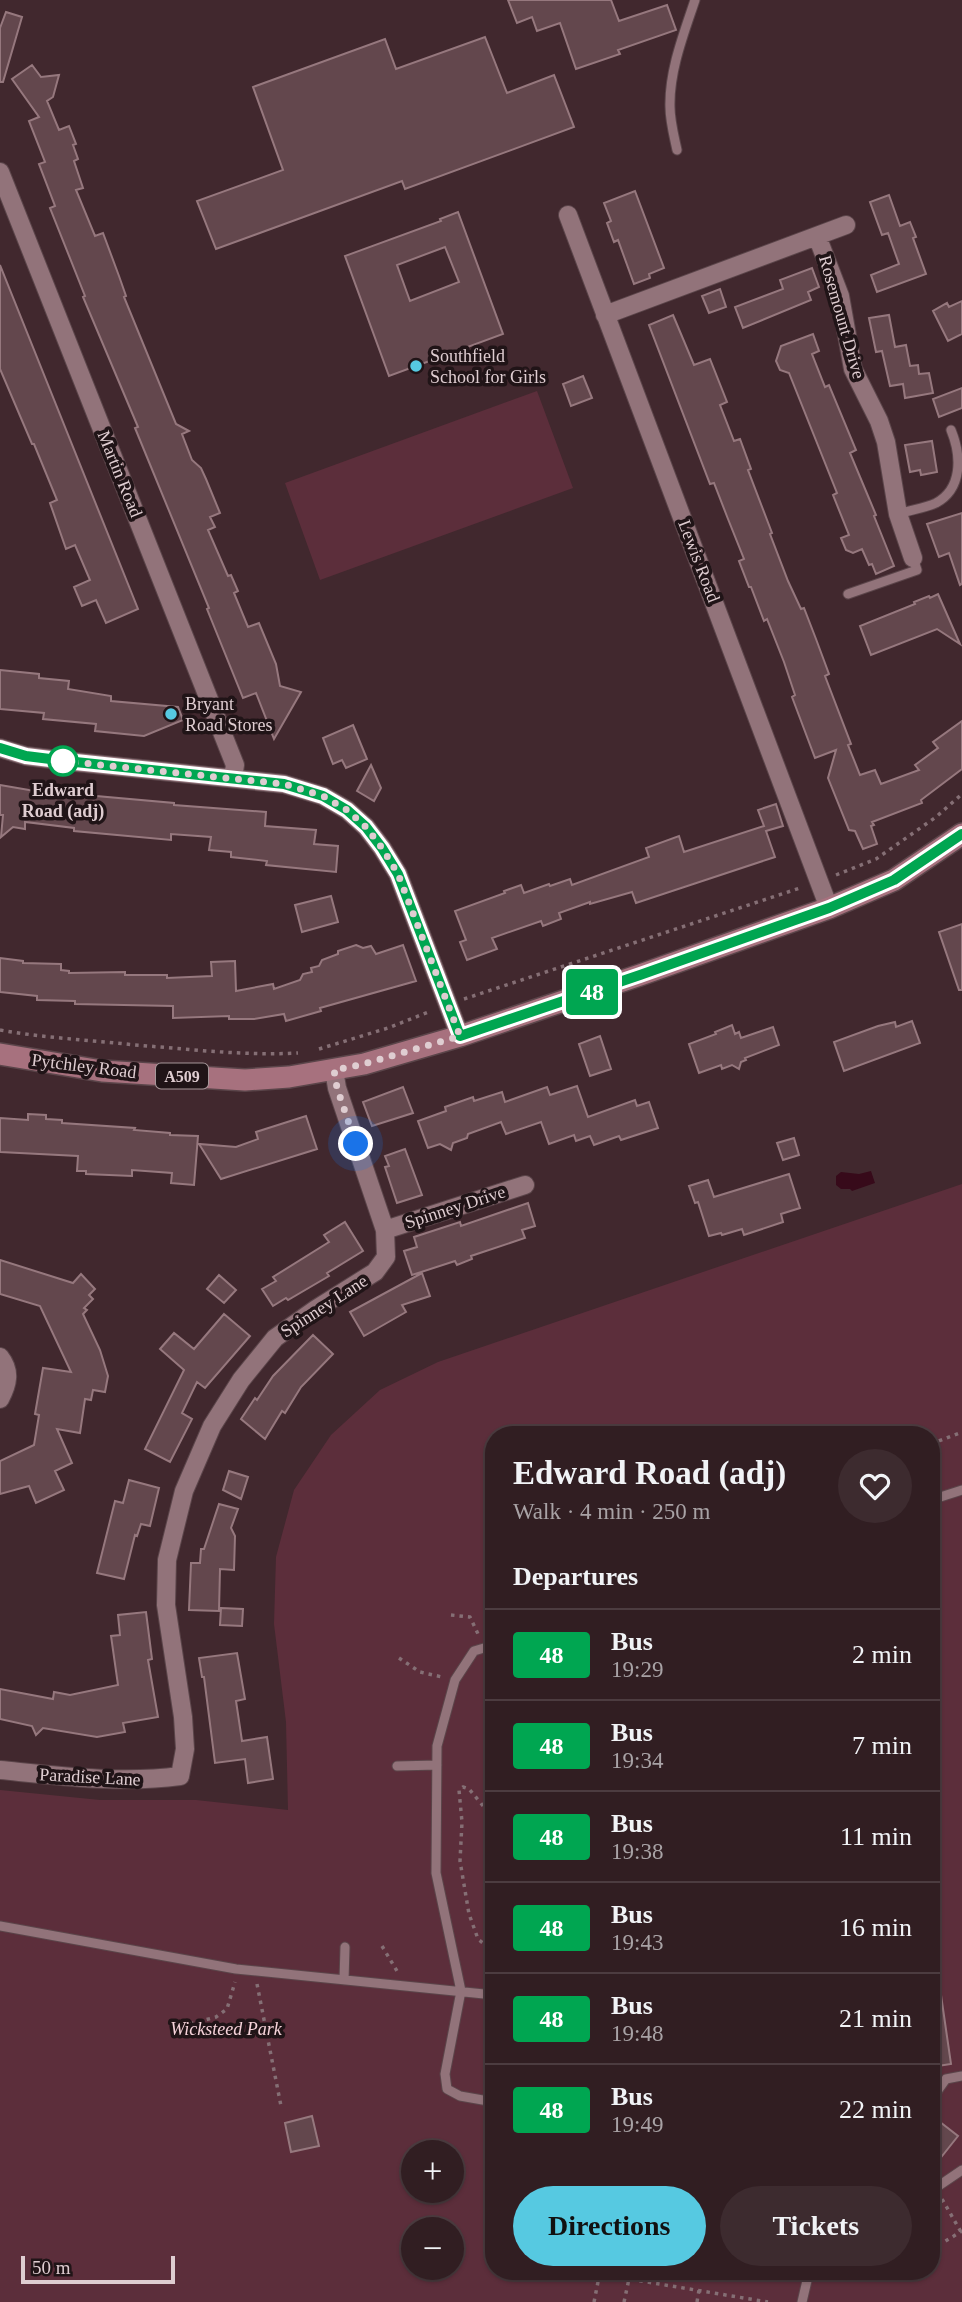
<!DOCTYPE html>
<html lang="en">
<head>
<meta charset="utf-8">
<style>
	body { margin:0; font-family:"Times New Roman",serif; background:#3d2b2f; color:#f1f3f6; height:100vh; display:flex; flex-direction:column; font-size:26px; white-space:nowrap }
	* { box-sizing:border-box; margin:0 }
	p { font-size:23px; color:#a8a2a5 }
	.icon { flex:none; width:38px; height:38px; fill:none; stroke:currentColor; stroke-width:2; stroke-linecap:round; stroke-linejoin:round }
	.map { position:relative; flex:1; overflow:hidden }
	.sheet { position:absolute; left:485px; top:1426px; width:455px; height:854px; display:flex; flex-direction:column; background:#311e22; border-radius:28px; box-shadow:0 2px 5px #0004,0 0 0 2px #4c3c40 }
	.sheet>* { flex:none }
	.badge { padding:0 14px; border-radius:5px; font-size:24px; line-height:46px }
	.fabs { position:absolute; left:401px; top:2140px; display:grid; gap:14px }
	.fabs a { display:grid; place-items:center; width:63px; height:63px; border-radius:50%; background:#311e22; box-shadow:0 2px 5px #0004,0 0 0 2px #4c3c40; font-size:35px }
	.scale { position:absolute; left:21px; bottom:18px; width:154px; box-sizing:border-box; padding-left:7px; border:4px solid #dfcdd1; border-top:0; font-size:19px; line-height:24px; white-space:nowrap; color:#dfcdd1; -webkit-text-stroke:5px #201417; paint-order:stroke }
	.you { position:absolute; width:35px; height:35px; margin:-18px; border:5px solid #fff; border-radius:50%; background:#1a73e8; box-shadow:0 0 0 10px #1a73e833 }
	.map>.badge { position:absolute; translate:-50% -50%; box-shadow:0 0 0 4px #fff }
	h2 { padding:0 28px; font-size:26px; line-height:63px }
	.round { display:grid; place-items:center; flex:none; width:74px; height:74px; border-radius:37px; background:#3d2b2f }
	.overview { display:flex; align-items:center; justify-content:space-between; height:119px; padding:0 28px }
	h1 { font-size:33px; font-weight:800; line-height:52px }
	.action { display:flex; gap:14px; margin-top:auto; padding:14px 28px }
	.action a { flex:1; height:80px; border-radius:42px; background:#56c9e1; color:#111; font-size:28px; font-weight:800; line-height:80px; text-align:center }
	.action a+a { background:#3d2b2f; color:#f1f3f6 }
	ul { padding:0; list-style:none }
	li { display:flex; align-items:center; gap:21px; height:91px; padding:0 28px; border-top:2px solid #4c3c40 }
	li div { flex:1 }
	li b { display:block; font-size:26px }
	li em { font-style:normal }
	li .badge { min-width:77px; font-weight:700; text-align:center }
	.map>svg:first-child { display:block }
	.green { fill:#5c2e3b; fill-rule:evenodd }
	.water { fill:#370a1a }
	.building { fill:#63474d; stroke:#96787e; stroke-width:2; fill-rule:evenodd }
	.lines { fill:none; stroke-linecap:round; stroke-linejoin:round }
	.service-casing { stroke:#5b454a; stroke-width:11 }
	.minor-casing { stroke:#5b454a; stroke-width:20 }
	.primary-casing { stroke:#5b454a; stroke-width:24 }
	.path { stroke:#856f75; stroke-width:3.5; stroke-dasharray:3.5 5; stroke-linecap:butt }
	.service { stroke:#92737a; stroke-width:9 }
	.minor { stroke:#92737a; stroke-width:18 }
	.primary { stroke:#a7717e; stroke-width:21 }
	.line-casing { stroke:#fff; stroke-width:16 }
	.line { stroke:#00a651; stroke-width:10 }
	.walk { stroke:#dfcdd1; stroke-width:7; stroke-dasharray:0 12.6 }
	.poi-dot { fill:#56c9e1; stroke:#201417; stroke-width:2.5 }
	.stop-dot { fill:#fff; stroke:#00a651; stroke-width:3.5 }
	.labels { text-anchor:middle; stroke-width:7; stroke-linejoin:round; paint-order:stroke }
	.shield { fill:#201417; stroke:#a69699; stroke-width:2 }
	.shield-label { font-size:16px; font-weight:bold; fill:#dfcdd1 }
	.street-label { font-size:18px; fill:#dfcdd1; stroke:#201417 }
	.poi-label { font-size:18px; fill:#dfcdd1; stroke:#201417; text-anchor:start }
	.stop-label { font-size:18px; font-weight:bold; fill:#dfcdd1; stroke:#201417 }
	.park-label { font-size:18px; font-style:italic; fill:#f6d3da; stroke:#201417 }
</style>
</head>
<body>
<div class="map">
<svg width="962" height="2302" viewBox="0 0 962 2302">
	<rect width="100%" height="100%" fill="#41282e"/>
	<!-- green -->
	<path class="green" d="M537 391 573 488 320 580 285 483Z
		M962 1184V2302H0V1790L100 1800H196L288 1810 286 1722 274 1624 276 1557 294 1490 331 1435 380 1390 438 1362ZM494 1435H931V2272H494ZM413 2152H452V2191H413ZM413 2230H452V2268H413Z"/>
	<!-- water -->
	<path class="water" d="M871 1171 875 1183 852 1191 850 1189H841L836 1185V1176L841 1172 859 1174Z"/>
	<!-- building -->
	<path class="building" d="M508 0H611L619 21 667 5 676 30 618 50 620 54 576 69 560 23 537 31 532 17 517 23Z
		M6 12 22 17 3 82H0V28Z
		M485 37 507 93 554 75 574 127 405 189 402 181 216 249 197 201 283 170 253 87 385 39 396 69Z
		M32 65 41 77 59 75 53 97 47 101 59 130 69 126 76 144 73 145 78 159 74 161 83 188 76 190 95 236 103 233 119 276 126 296 124 297 176 424 189 431 182 434 192 460 201 468 206 479 220 513 210 517 215 527 208 530 228 576 231 575 238 591 234 593 248 627 259 623 276 664 280 686 301 692 274 739 256 693 243 698 207 609 209 608 135 428 138 427 83 297 85 296 50 208 55 206 39 164 45 162 29 121 39 117 12 79Z
		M635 191 664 268 649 274 650 278 634 284 618 240 614 242 607 223 611 221 604 203Z
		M889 195 900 226 910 222 916 237 913 238 926 274 877 292 871 275 899 264 888 233 882 235 870 202Z
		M458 212 503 334 389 376 345 256 441 221 440 219ZM445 247 459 282 410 301 397 265Z
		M0 265 138 609 106 623 96 600 82 606 74 587 90 580 75 545 66 549 50 503 57 500 34 444H32L0 369Z
		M812 268 819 287 808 292 811 300 743 328 735 307 783 289 780 280Z
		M720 289 726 307 709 313 702 296Z
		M962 301V334L948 341 933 311 947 303 949 307Z
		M673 315 694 365 710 359 727 402 720 405 734 441 740 439 751 469 748 470 772 533 770 534 788 581 801 609 804 608 816 639 829 674 825 676 851 744 848 745 860 775 875 770 881 784 919 770 915 765 938 748 933 742 962 721V769L921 800 922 803 872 822 874 825 871 826 877 844 863 849 855 831 849 830 828 778 836 750 815 758 792 697 795 695 784 662 767 619 764 621 751 587H749L739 561 744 559 728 519 714 483 710 484 649 325Z
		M889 315 895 347 906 345 910 366 918 365 919 374 929 373 933 393 905 398 903 384 890 386 882 351 876 352 869 318Z
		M813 334 819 351 812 354 825 387 829 385 856 450 850 453 868 496 876 515 874 516 894 566 876 574 872 564 869 565 862 549 853 553 846 550 841 538 849 535 833 495 837 493 789 373 780 370 776 361 781 346Z
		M583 376 592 398 571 406 563 384Z
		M962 388V408L939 417 933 399Z
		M932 441 937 472 921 475 920 470 910 472 905 445Z
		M962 513V584L960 585 949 553 939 557 927 524Z
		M938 594 960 644 937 629 871 655 860 626 915 604 914 602 929 596 930 598Z
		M0 670 39 674V678L69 681 68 689 111 696V701L178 707 183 720 144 736 95 731 96 724 43 719 44 713 0 709Z
		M353 725 367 759 346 768 342 760 333 764 323 738Z
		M371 765 381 788 374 801 357 791Z
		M0 785 29 790 174 803V805L266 812 265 826 316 830 314 844 338 846 336 872 266 865 267 861 231 857V852L209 850 211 837 171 834V840L74 831V828L25 822V829L13 827 1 837 3 815H0Z
		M776 804 783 826 766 831 775 857 636 903 632 892 590 904V902L559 913 561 919 543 926 541 921 492 938 497 949 467 960 460 942 466 940 455 911 505 893 504 891 521 885 524 893 549 884 550 886 570 879 572 885 649 857 646 848 679 836 684 852 764 826 758 810Z
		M331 896 338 922 302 932 295 905Z
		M962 924V990H959L939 932Z
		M356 945 363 948 371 946 376 954 403 945 416 981 320 1008 321 1011 286 1021 284 1014 254 1019H229V1016L173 1018V1006L75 1004V1001L37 1000V996L0 992V958L23 961V963L61 964V970L69 971V973L125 972V975H167V978L212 976 211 962 235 961 236 991 273 984 274 989 300 980 303 974 312 972 311 968 319 966 322 960 338 954V951Z
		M912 1021 920 1043 844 1071 834 1042 878 1026 895 1022 896 1027Z
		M732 1025 735 1034 739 1032 741 1038 773 1027 779 1045 745 1058 746 1060 741 1062 739 1069 732 1065 722 1069 721 1065 699 1073 689 1044 716 1034 715 1032Z
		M600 1036 611 1069 590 1076 579 1044Z
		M577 1086 588 1117 635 1100 637 1106 649 1102 658 1128 621 1140 619 1136 594 1145 590 1136 576 1141 574 1135 549 1144 541 1122 506 1134 501 1122 468 1134 467 1138 453 1143 451 1150 440 1144 428 1148 418 1121 446 1111 445 1107 473 1097 474 1101 502 1092 505 1102 547 1087 550 1095Z
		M403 1087 413 1113 372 1126 363 1102Z
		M28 1114 46 1115V1119L62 1120V1123L135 1128 134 1130 170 1133V1135L198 1136 194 1185 171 1183 172 1173 132 1170V1176L86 1174V1171H77L78 1156 0 1152V1118L28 1120Z
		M306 1116 317 1149 221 1179 199 1144 236 1147 258 1139 256 1132Z
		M794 1138 799 1155 783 1160 777 1143Z
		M405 1149 422 1195 397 1203 385 1167 389 1166 385 1156Z
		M789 1174 800 1208 781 1214 783 1222 744 1235 742 1229 722 1235 721 1233 709 1236 698 1202 695 1203 689 1186 708 1180 714 1197Z
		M528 1203 535 1226 522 1230 525 1238 471 1256 472 1259 457 1265 455 1261 412 1275 404 1251 417 1247 414 1237 460 1222 461 1226Z
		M345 1222 363 1251 327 1273 329 1276 288 1300 286 1298 273 1306 262 1289 276 1281 273 1277 329 1242 324 1235Z
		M0 1260 73 1283 81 1274 95 1289 89 1295 93 1299 84 1308 87 1310 83 1314 100 1350 108 1376 105 1392 93 1390 91 1400 85 1399 80 1433 57 1429 72 1463 55 1471 64 1490 36 1503 29 1486 0 1494V1461L34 1445 39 1415 35 1414 43 1368 71 1372 40 1306 0 1294Z
		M422 1273 430 1296 402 1305 406 1312 364 1336 350 1312Z
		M219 1275 236 1290 224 1303 207 1289Z
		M224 1314 250 1336 205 1388 197 1382 182 1413 192 1419 170 1462 145 1449 184 1370 160 1349 174 1333 194 1349Z
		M313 1335 333 1354 301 1387 285 1413 282 1411 265 1439 241 1419 255 1398 257 1400 273 1376Z
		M229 1471 248 1477 241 1499 223 1490Z
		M129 1480 159 1488 150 1526 141 1524 137 1536 135 1535 124 1579 97 1573 115 1501 123 1503Z
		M219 1504 238 1509 231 1528 235 1536 234 1570 220 1569 219 1611 189 1610 191 1563H200L201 1549H204Z
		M221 1608 243 1609 242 1626 220 1625Z
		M146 1612 152 1659 148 1660 158 1717 123 1723 125 1732 97 1737 43 1728 36 1735 32 1726 0 1719V1689L53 1699 54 1692 70 1695 118 1685 111 1636 120 1635 118 1615Z
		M237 1653 245 1699 236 1701 242 1741 267 1737 273 1779 248 1783 245 1759 215 1763 204 1677H202L199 1658Z
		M941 1995 951 2064 931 2067V1996Z
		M931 2115 958 2136 931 2170Z
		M312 2116 319 2146 291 2152 285 2123Z"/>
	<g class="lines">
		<defs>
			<path id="service" d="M677 150C674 136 670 121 670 107 669 71 684 33 695 0
				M898 514C910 510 925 508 936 503 962 489 962 457 951 430
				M848 594 917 570 913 558
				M931 1500 962 1490
				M494 1645 474 1651 455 1680 437 1746 436 1873 461 1991 445 2074 447 2089 460 2096 494 2102
				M397 1766 437 1765
				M0 1926 236 1969 494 1995
				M344 1980 345 1947
				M931 2100 946 2079 962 2076
				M931 2189 937 2187 962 2170
				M802 2302 809 2272"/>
			<path id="minor" d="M0 172 235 765 233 778
				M568 215 829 908
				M817 236 840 296 853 369 879 421 886 442 898 514 913 558
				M605 315 846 225
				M0 748 26 756 66 761 284 784 323 796 347 810 366 827 382 848 398 874 460 1036
				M385 1230 525 1185
				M0 1357C11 1371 8 1384 0 1399
				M0 1770C60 1776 121 1784 180 1776L185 1749 183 1717 166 1605 167 1560 184 1491 212 1426 241 1380 275 1338 316 1309 375 1272 386 1257 385 1230 337 1088 334 1070"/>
			<path id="primary" d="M0 1054 102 1071 245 1080 289 1077 364 1064 460 1036 640 975 829 908 894 880 962 834"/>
		</defs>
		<!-- service casing -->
		<use href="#service" class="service-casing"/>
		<!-- minor casing -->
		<use href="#minor" class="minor-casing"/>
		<!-- primary casing -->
		<use href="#primary" class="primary-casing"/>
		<!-- path -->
		<path class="path" d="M836 875 876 859 936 817 962 794
			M464 999 803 887
			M0 1030C45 1038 90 1040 135 1045 189 1049 243 1056 298 1053
			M319 1049 388 1028 431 1011
			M931 1444 962 1432
			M451 1615 470 1617 479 1636
			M399 1658 420 1672 442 1677
			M494 1819 469 1789 463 1787 459 1790 462 1822 460 1861 469 1914 478 1939 494 1952
			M494 1897 487 1910 489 1927 494 1931
			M382 1946 397 1971
			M257 1984 281 2106
			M182 2026 216 2017 227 2009 235 1982
			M942 2199 961 2232
			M931 2250 962 2231
			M594 2302 600 2272
			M624 2302 629 2279 768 2302
			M697 2302 699 2290"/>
		<!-- service -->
		<use href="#service" class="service"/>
		<!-- minor -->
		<use href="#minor" class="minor"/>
		<!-- primary -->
		<use href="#primary" class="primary"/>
	</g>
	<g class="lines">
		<defs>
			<path id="line" d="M0 748 26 756 66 761 284 784 323 796 347 810 366 827 382 848 398 874 460 1036 640 975 829 908 894 880 962 834"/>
		</defs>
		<!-- line casing -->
		<use href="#line" class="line-casing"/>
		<!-- line -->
		<use href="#line" class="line"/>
		<!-- walk -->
		<path class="walk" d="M63 761 284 784 323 796 347 810 366 827 382 848 398 874 460 1036 364 1064 334 1070 337 1088 356 1144"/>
	</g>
	<!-- markers -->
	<g class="poi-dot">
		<circle cx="416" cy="366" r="7"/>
		<circle cx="171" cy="714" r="7"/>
	</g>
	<circle class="stop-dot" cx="63" cy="761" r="14"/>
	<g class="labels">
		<!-- shield labels -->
		<rect class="shield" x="156" y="1063.5" width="52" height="25" rx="5"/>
		<g class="shield-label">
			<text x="182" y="1082">A509</text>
		</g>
		<!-- street labels -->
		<g class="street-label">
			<text transform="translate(842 317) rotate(74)" y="6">Rosemount Drive</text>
			<text transform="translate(120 474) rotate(68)" y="6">Martin Road</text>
			<text transform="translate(699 561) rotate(69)" y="6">Lewis Road</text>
			<text transform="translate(84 1066) rotate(7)" y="6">Pytchley Road</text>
			<text transform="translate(455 1207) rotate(-18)" y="6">Spinney Drive</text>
			<text transform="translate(324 1306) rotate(-33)" y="6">Spinney Lane</text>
			<text transform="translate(90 1777) rotate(3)" y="6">Paradise Lane</text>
		</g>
		<!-- poi labels -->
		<g class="poi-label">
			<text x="430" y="362">Southfield<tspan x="430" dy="21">School for Girls</tspan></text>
			<text x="185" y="710">Bryant<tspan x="185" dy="21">Road Stores</tspan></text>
		</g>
		<!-- stop labels -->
		<g class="stop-label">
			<text x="63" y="796">Edward<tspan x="63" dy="21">Road (adj)</tspan></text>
		</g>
		<!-- park labels -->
		<g class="park-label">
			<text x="226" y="2035">Wicksteed Park</text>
		</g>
	</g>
</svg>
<div class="fabs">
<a>+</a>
<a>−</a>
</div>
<div class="scale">50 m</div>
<div class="you" style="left:356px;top:1144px"></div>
<b class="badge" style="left:592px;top:992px;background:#00a651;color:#fff">48</b>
<section class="sheet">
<div class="overview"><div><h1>Edward Road (adj)</h1><p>Walk · 4 min · 250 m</p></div><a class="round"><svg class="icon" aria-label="heart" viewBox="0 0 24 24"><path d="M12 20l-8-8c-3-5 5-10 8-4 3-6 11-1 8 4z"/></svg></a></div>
<h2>Departures</h2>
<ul>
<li><span class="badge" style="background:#00a651;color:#fff">48</span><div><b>Bus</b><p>19:29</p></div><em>2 min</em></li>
<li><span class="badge" style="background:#00a651;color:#fff">48</span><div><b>Bus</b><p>19:34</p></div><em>7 min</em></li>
<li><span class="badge" style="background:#00a651;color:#fff">48</span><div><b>Bus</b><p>19:38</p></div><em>11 min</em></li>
<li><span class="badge" style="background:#00a651;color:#fff">48</span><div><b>Bus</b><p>19:43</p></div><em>16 min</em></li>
<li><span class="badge" style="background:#00a651;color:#fff">48</span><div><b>Bus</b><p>19:48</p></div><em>21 min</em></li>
<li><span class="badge" style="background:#00a651;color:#fff">48</span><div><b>Bus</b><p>19:49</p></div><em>22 min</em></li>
</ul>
<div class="action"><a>Directions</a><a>Tickets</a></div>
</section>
</div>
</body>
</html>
